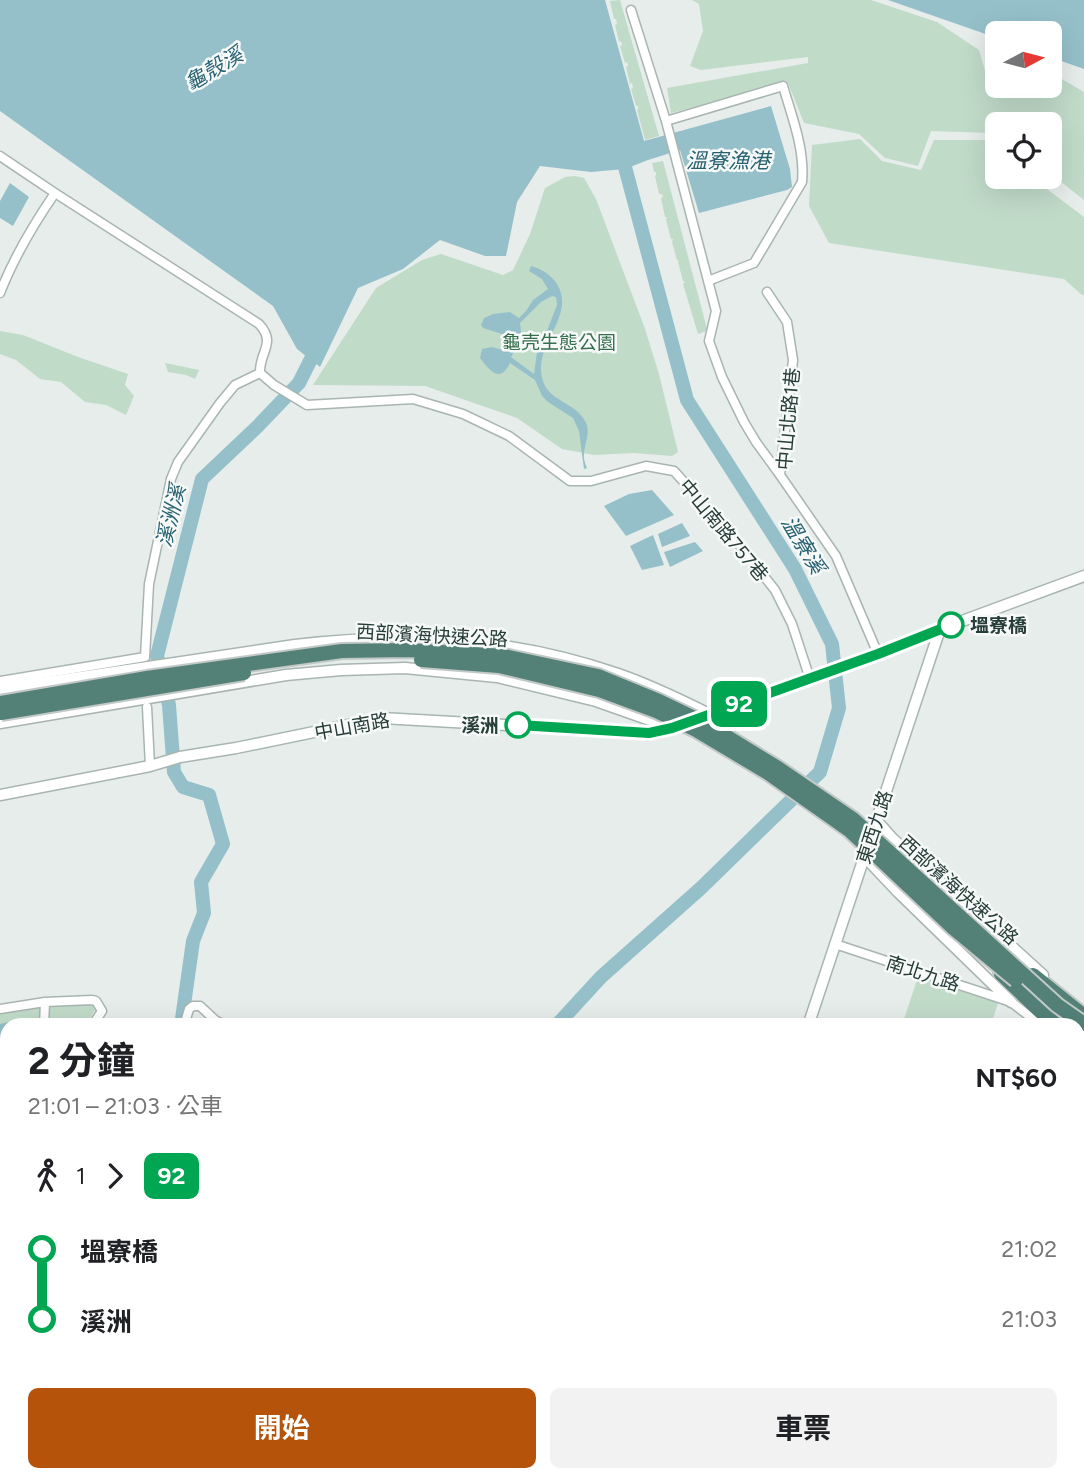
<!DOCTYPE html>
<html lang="zh-TW">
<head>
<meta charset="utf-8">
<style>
	body { margin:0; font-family:Figtree,"Noto Sans TC",sans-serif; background:#f2f2f2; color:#202124; height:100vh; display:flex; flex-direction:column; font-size:26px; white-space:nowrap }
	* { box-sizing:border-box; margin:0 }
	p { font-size:23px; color:#757577 }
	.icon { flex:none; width:38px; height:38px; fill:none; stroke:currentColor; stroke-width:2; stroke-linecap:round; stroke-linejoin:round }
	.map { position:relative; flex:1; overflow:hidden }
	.details { position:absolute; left:0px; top:1018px; width:1085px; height:464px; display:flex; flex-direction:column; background:#fff; border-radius:21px 21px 0 0; box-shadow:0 7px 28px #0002 }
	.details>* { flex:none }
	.badge { padding:0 14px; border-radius:10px; font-size:24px; line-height:46px }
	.needle { width:46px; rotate:83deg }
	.tools { position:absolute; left:985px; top:21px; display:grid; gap:14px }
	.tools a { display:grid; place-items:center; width:77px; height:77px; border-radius:10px; background:#fff; box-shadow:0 7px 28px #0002; font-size:35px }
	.map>.badge { position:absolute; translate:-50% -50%; box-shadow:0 0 0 4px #fff }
	.legs { display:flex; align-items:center; gap:10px; height:77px; padding:0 28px; font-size:23px }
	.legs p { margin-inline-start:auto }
	.headline { display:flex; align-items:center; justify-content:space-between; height:119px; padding:0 28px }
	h1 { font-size:38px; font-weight:700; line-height:52px }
	.button { display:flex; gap:14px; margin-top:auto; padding:14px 28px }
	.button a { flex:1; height:80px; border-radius:10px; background:#b45309; color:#fff; font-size:28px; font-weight:700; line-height:80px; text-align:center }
	.button a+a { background:#f2f2f2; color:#202124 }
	ul { padding:0 28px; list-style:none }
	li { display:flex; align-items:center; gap:24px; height:70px; font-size:26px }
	li i { display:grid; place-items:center; width:10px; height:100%; margin:0 9px; background:currentColor }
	li i::after { content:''; width:18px; height:18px; margin:-9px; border:5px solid; border-radius:50%; background:#fff }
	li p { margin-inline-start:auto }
	li:first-child i { background:linear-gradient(#0000 50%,currentColor 0) }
	li:last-child i { background:linear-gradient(currentColor 50%,#0000 0) }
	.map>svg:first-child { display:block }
	.green { fill:#c1dbc9 }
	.water { fill:#95c0ca; fill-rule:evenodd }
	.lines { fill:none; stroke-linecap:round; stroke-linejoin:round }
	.canal { stroke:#95c0ca; stroke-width:8 }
	.river { stroke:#95c0ca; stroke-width:14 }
	.minor-casing { stroke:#a9b5b1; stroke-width:11 }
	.tertiary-casing { stroke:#a9b5b1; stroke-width:13 }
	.trunk-casing { stroke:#c3c9c7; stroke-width:18 }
	.minor { stroke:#fff; stroke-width:8 }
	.tertiary { stroke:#fff; stroke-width:10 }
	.trunk { stroke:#538178; stroke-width:14 }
	.trunk-bridge-casing { stroke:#c3c9c7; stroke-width:18; stroke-linecap:butt }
	.trunk-bridge { stroke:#538178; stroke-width:14 }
	.line-1-casing { stroke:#fff; stroke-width:16 }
	.line-1 { stroke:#00a651; stroke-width:10 }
	.stop-1-dot { fill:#fff; stroke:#00a651; stroke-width:3.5 }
	.labels { text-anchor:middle; stroke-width:5; stroke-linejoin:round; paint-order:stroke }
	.park-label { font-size:19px; fill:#366f4e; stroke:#f6f9f8 }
	.street-label { font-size:19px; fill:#273d38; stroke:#f6f9f8 }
	.stop-label { font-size:19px; font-weight:bold; fill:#273d38; stroke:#f6f9f8; text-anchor:start }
	.water-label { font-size:21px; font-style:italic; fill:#286272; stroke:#f6f9f8 }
</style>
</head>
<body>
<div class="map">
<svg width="1084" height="1482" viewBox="0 0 1084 1482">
	<rect width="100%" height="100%" fill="#e6edea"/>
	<!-- green -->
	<path class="green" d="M620 0 659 136 645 140 637 110 638 109V106H636L631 89 633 88 632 83 630 84 626 67 628 66 627 62 625 63 620 46 622 45 621 41 619 42 615 25 617 24 616 19H614L610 1Z
		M692 0H871L937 22 979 50 988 81 997 84 998 86H1050V72L1084 92V200L1050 173V124H998L997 135 991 133 931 131 918 166 885 158 859 134 804 123 788 83 671 113 667 88 808 63V57L701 70 690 66 703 31 699 4Z
		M860 139 882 161 921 170 934 140H990L997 148 998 177H1031L1084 217V295H1082L1064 279 829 243 809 206 812 145Z
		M663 161 707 329V331L698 334 683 284 685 282 683 281 678 262 679 261 677 260 672 242 673 239H671L666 220 667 217H665L661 198 663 197 662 194H659L655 176 656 175V172H654L652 163Z
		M575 176 584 178 596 199 644 326 659 374 678 452 672 456 634 453 594 455 562 449 517 418 425 386 313 385 376 288 422 260 441 254 503 275 513 270 530 234 545 188 565 177Z
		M0 331 23 335 78 357 128 374 125 385 134 396 126 415 106 405 85 402 61 382 40 379 16 360 0 354Z
		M165 363 199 370 195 379 186 375 168 372Z
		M918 977 998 1003 991 1025H902Z
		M93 1003 96 1008 86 1025 7 1026V1050L0 1051V1013L47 1005Z
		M901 1475H989L987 1482H921Z"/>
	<!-- water -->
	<path class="water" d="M0 0H605L644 141 771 106 790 169 792 187 787 190 699 213 680 150 648 160 625 169 591 172 540 166 517 202 506 256H485L440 240 403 269 358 288 320 367 297 349 273 306 0 111Z
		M888 0H1084V69L1050 57V33H998L997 38Z
		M10 183 29 197 13 226 0 218V201Z
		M531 266C542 269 551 275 557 284 577 317 531 345 543 381 549 401 576 403 585 421 592 433 583 445 584 458 584 460 586 466 587 468L584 469 579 431 573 418 548 402 542 396 535 380 510 363C500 384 490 371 480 358L482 349 492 347 503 350 509 347 510 342 505 335 483 328 481 325 484 318 493 314 510 312 519 318 526 311 533 300 548 289 542 279 529 271ZM552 296 556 297 557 305 545 336 538 345 534 374 511 357 522 339 520 323 541 302Z
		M652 490 674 515 626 536 604 506 629 494Z
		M682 523 690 536 662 547 658 534Z
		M653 535 664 565 642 570 630 546Z
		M695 542 703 551 670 567 664 552Z
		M18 1020 19 1025 7 1026V1048L0 1049V1024Z"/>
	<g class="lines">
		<!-- canal -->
		<path class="canal" d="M511 1475 513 1482"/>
		<!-- river -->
		<path class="river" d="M181 1026 193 941 204 913 201 882 223 844 209 795 183 787 174 772 169 705 157 656 202 479 258 426 299 383 319 343
			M556 1026 601 977 701 888 820 772 839 708 832 644 795 569 687 400 621 152
			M0 1200 7 1196
			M159 1482 163 1475"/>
		<defs>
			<path id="minor" d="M631 10 666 121 716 311 709 341 722 377 744 422 756 442 780 475
				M666 121 783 86C792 117 805 149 802 182L754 263 708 281
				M0 156 55 193 259 324C277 343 259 352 260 373L274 385 307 405 413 399 463 414 509 436 570 481H591L646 466 674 471 729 532 775 590 792 624 810 679
				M767 292 787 322 793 360 780 475 836 556 878 654
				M0 293C14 257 33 225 55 193
				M0 681 145 657 149 584 171 479 178 462 220 403 235 385 260 373
				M147 707 150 766
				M835 944 1011 1002 1042 1026
				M0 1009 45 1002 92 1000 96 1001 102 1011 92 1026
				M44 1026 45 1002
				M184 1026 189 1009 193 1006H200L215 1020 226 1026
				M1078 1052 1084 1056
				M0 1054 7 1053
				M1078 1326 1084 1308
				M122 1482 125 1475
				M1027 1482 1029 1475"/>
			<path id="tertiary" d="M0 689 295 645C407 632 511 637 618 674 650 685 681 700 711 715
				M0 723 286 675 341 670 405 668 497 677 596 701 670 727
				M0 795 150 766 180 757 236 748 382 718 649 733 672 728 711 715 878 654 954 624 1084 576
				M876 820 893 839 1043 975
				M865 857 898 892 1011 1002
				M808 1026 940 629
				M558 1482 561 1475"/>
			<path id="trunk" d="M1001 974 1042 1013 1058 1026
				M1033 975 1084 1016
				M1078 1040 1084 1045"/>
		</defs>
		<!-- minor casing -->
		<use href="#minor" class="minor-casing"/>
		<!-- tertiary casing -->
		<use href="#tertiary" class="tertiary-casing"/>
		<!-- trunk casing -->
		<use href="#trunk" class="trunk-casing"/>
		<!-- minor -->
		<use href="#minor" class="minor"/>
		<!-- tertiary -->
		<use href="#tertiary" class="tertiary"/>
		<!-- trunk -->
		<use href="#trunk" class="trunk"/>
		<defs>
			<path id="trunk-bridge" d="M421 660 499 666 599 690 656 711 696 730 768 773 849 830 952 927 1016 980
				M0 703 147 678 342 651 408 650 504 656 598 676 659 701 703 722 778 768 853 819 1057 1005 1084 1024
				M1 713 244 673"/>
		</defs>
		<!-- trunk-bridge casing -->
		<use href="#trunk-bridge" class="trunk-bridge-casing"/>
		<!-- trunk-bridge -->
		<use href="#trunk-bridge" class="trunk-bridge"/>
	</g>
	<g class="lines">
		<defs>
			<path id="line-1" d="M518 725 649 733 672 728 878 654 951 625"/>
		</defs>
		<!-- line-1 casing -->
		<use href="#line-1" class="line-1-casing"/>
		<!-- line-1 -->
		<use href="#line-1" class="line-1"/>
	</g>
	<!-- markers -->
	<g class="stop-1-dot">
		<circle cx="951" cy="625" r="12"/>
		<circle cx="518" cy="725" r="12"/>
	</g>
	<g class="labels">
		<!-- park labels -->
		<g class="park-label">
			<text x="559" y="349">龜壳生態公園</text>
		</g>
		<!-- street labels -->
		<g class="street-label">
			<text transform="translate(788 419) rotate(-85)" y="7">中山北路1巷</text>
			<text transform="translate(724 530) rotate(50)" y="7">中山南路757巷</text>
			<text transform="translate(432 635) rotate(3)" y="7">西部濱海快速公路</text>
			<text transform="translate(352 726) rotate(-10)" y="7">中山南路</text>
			<text transform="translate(874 827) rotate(-72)" y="7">東西九路</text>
			<text transform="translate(959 890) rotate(42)" y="7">西部濱海快速公路</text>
			<text transform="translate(923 973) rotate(18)" y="7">南北九路</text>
		</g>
		<!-- stop labels -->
		<g class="stop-label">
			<text x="970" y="632">塭寮橋</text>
			<text x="499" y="732" text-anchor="end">溪洲</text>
		</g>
		<!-- water labels -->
		<g class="water-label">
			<text transform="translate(214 69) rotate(-31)" y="7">龜殼溪</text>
			<text x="728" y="168">溫寮漁港</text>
			<text transform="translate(171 516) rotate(-76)" y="7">溪洲溪</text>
			<text transform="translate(803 545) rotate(59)" y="7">溫寮溪</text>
		</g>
	</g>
</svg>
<div class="tools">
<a><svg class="needle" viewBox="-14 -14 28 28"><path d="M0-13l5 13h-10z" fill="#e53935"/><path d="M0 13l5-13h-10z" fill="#757577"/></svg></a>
<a><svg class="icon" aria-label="locate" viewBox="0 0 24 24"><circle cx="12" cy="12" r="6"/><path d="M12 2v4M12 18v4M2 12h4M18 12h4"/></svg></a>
</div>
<b class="badge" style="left:739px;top:704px;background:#00a651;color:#fff">92</b>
<section class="details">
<div class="headline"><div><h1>2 分鐘</h1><p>21:01 – 21:03 · 公車</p></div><b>NT$60</b></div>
<div class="legs"><svg class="icon" aria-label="walk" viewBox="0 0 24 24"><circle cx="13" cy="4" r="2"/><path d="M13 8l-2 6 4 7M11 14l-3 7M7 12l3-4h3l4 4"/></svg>1<svg class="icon" aria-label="forward" viewBox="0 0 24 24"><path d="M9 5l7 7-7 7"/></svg><b class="badge" style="background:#00a651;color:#fff">92</b></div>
<ul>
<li><i style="color:#00a651"></i><b>塭寮橋</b><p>21:02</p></li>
<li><i style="color:#00a651"></i><b>溪洲</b><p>21:03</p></li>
</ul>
<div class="button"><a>開始</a><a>車票</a></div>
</section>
</div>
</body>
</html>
